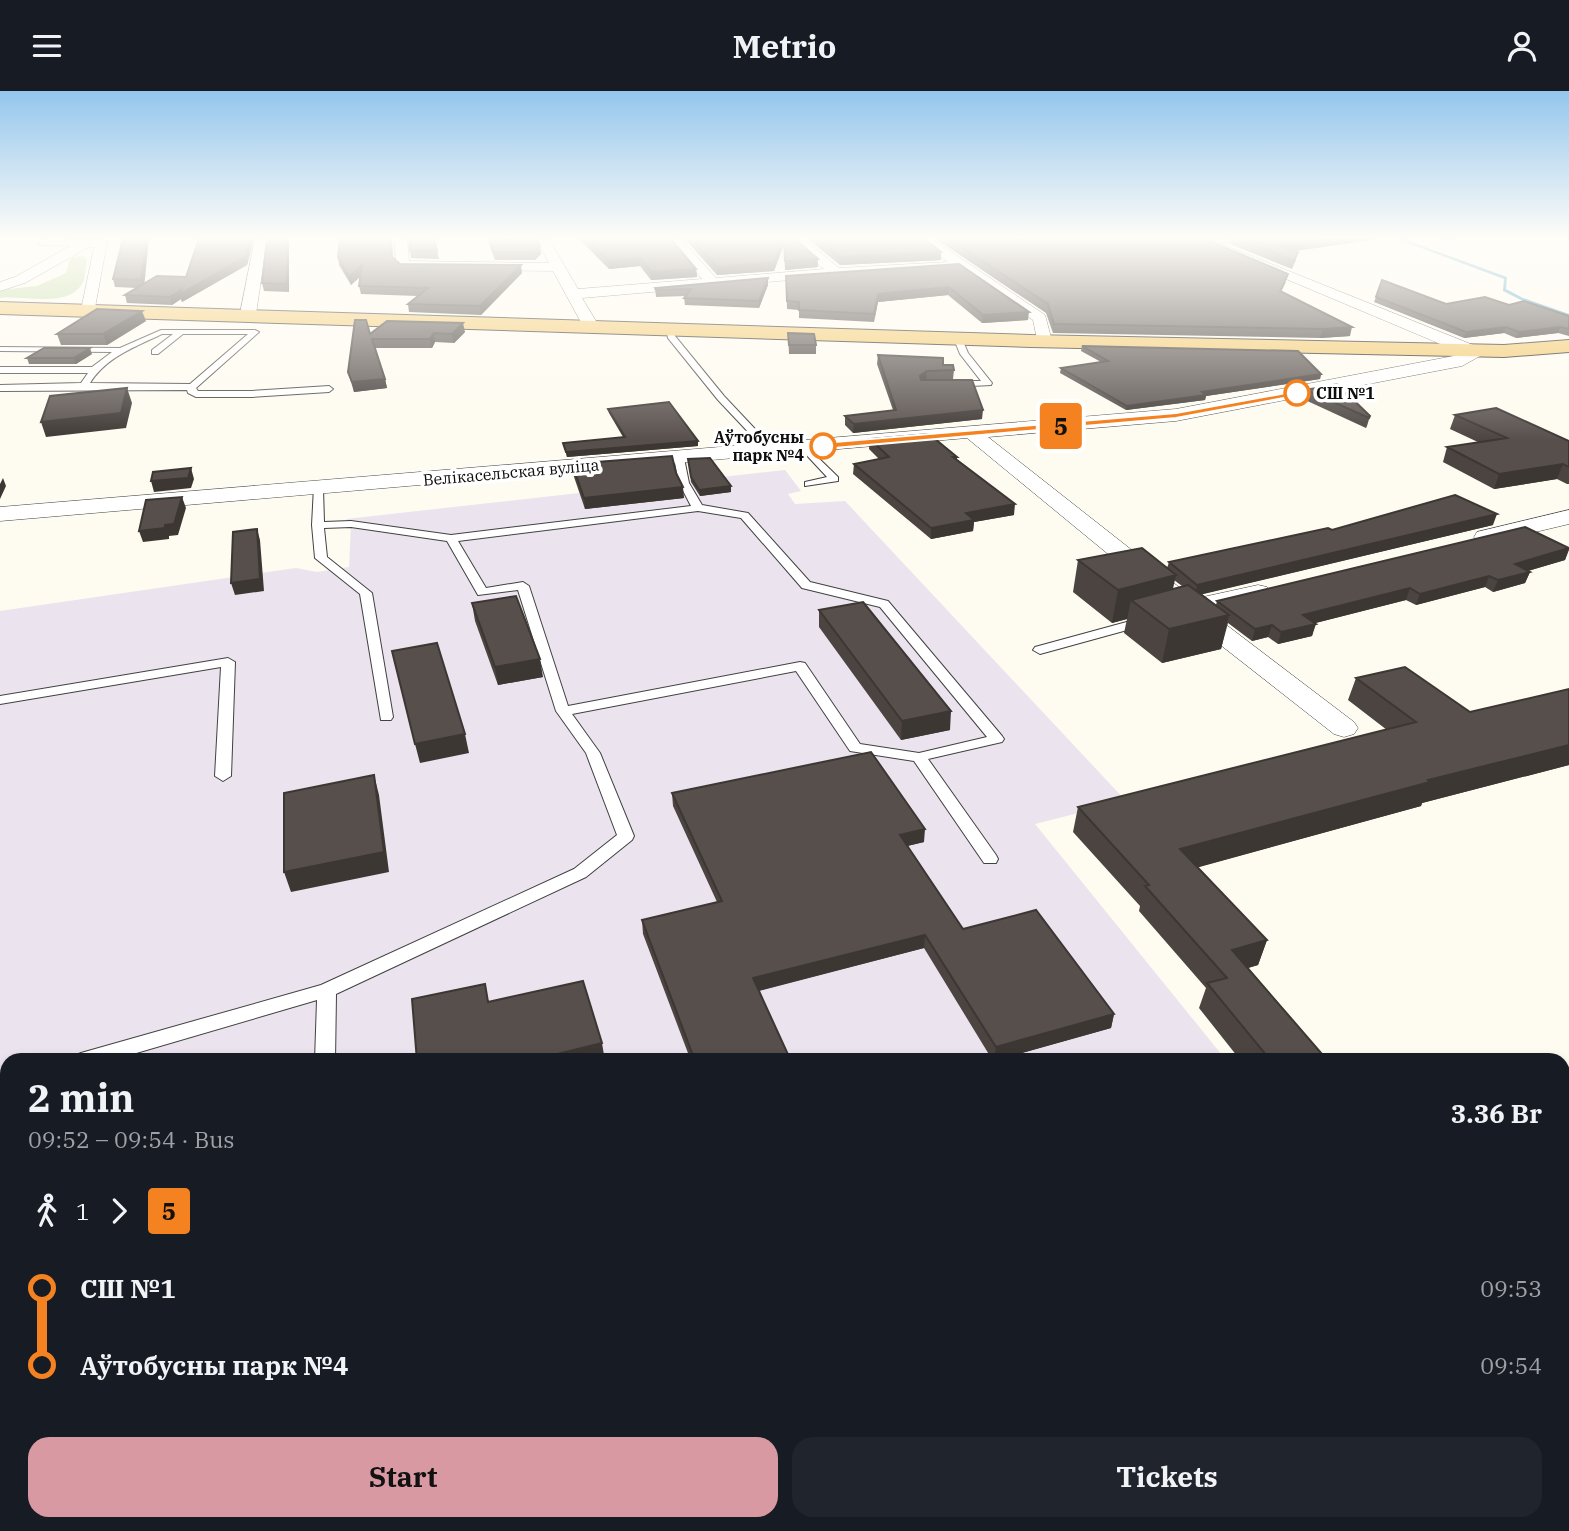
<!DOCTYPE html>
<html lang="en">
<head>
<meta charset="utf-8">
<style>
	body { margin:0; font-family:"IBM Plex Serif",serif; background:#20242c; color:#f1f3f6; height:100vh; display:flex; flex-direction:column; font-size:26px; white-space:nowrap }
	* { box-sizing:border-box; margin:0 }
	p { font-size:23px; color:#9ea1a6 }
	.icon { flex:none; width:38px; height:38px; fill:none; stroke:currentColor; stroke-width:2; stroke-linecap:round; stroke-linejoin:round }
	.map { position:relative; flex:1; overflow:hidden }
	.details { position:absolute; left:0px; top:962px; width:1570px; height:478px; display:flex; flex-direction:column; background:#171b24; border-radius:21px 21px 0 0; box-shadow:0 4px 10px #0003 }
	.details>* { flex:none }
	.badge { padding:0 14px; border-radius:5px; font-size:24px; line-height:46px }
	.map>.badge { position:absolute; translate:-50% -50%; box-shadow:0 0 0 4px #fff }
	.legs { display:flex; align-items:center; gap:10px; height:77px; padding:0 28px; font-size:23px }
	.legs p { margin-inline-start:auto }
	.summary { display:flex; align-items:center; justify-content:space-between; height:119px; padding:0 28px }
	h1 { font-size:38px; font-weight:700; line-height:52px }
	.cta { display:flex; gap:14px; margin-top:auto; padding:14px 28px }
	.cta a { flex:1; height:80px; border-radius:21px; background:#d899a2; color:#111; font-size:28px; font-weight:700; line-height:80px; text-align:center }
	.cta a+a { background:#20242c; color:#f1f3f6 }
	ul { padding:0 28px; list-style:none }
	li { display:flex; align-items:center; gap:24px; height:77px; font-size:26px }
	li i { display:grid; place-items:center; width:10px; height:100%; margin:0 9px; background:currentColor }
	li i::after { content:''; width:18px; height:18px; margin:-9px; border:5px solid; border-radius:50%; background:#171b24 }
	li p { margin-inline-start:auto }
	li:first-child i { background:linear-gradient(#0000 50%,currentColor 0) }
	li:last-child i { background:linear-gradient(currentColor 50%,#0000 0) }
	header { display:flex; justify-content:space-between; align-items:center; height:91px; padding:0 28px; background:#171b24; font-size:32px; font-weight:700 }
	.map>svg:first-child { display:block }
	.industrial { fill:#ebe3ed }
	.forest { fill:#bad89b }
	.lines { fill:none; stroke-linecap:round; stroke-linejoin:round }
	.stream { fill:#419bc8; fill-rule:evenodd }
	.service-casing { stroke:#414141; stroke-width:2 }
	.minor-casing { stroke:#414141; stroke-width:1 }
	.primary-casing { stroke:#1f1f1f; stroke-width:2 }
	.service { fill:#fff; fill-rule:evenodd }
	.minor { fill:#fff; fill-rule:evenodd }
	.primary { fill:#f3c96c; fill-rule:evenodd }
	.wall { fill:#4b4440; fill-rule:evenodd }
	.shaded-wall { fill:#3d3734 }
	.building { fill:#574f4b; stroke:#3d3734; stroke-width:2 }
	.line-1 { fill:#f58220; stroke:#fff; stroke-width:2 }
	.stop-1-dot { fill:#fff; stroke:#f58220; stroke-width:3.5 }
	.labels { text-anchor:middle; stroke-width:7; stroke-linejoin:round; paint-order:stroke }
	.far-stop-label { font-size:16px; font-weight:bold; fill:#0e0e0e; stroke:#fff; text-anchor:start }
	.far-street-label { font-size:16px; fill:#0e0e0e; stroke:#fff }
</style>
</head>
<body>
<header><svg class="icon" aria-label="menu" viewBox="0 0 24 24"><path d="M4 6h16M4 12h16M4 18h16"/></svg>Metrio<svg class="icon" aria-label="person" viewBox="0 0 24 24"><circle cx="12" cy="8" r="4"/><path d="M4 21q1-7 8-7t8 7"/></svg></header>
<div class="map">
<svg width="1569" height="1440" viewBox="0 0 1569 1440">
	<rect width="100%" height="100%" fill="#fefbf0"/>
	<!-- industrial -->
	<path class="industrial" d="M785 379 801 400 788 403 795 413 845 410 1126 710 1035 733 1226 969 7 970V1433H317L299 1440H0V520L296 477 317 481 349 476 351 433 346 428Z"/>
	<!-- forest -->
	<path class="forest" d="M84 165 87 169C85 175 86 185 83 191 70 218 24 204 0 207V199L37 195 66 182 69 170 73 166Z"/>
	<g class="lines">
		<!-- stream -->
		<path class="stream" d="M1403 148 1507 186 1506 198 1523 207 1569 223V225L1521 209 1503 200 1504 188 1397 148Z"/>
		<defs>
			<path id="service" d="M1224 148H1249L1207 154 1204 152Z
				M666 236H672L675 245 724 305 773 357V361H767L718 309 668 247Z
				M161 239H255L259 241 196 297 198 300H252L329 295 333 298 329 301 252 306H196L188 302 187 299 0 300V294L81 292 88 282H0V276H92L112 261 0 260V256L120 257ZM162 243H173L152 259V263H158L183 243H248L190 293 90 292C106 266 135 256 162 243Z
				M958 246 962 248 968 262 992 292 991 294 952 296 948 293 952 290H981L960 263 954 248Z
				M804 353 838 386V390L805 395V391L827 386 799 356Z
				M679 364 684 367 689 392 702 414 748 422 810 491 888 510 1002 645 1004 648 1002 651 928 668 996 764 998 768 996 772H984L914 670 850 660 796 580 572 623 600 662 634 745 632 749 586 786 336 903 335 970H315L317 909 109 970H71L74 965 81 962 321 894 574 778 617 744 586 662 556 620 518 499 478 504 447 450 351 436 324 437 327 466 372 502 393 626 391 629H381L360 503 315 467 312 434 314 396 323 398 324 431 351 430 451 444 691 415 679 392 674 367ZM698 420 741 427 802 497 880 516 987 646 919 662 860 653 805 572 800 571 568 615 529 495 523 491 486 497 458 450Z
				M1145 526 1149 527V533L1040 563 1033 559 1035 556Z
				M228 567 235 571 231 685 223 690 215 685 221 576 0 613V605Z
				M7 1077V1135L0 1138V1079Z
				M7 1358V1384L0 1387V1361Z"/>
			<path id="minor" d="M39 148 106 149 107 152 94 222 89 224 81 219 94 156H89L25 192 0 200V191L15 186 70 155 39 154Z
				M255 148H267L256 223 248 228 240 223Z
				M395 148H407L409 170 549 172 536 148H549L578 198 702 188 668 148H681L716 187 824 178 790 148H804L839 177 948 171 917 148H932L1045 224 1052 250 1044 255 1038 253 1033 229 959 178 836 185 582 207 599 235 591 240 583 235 553 180 403 178 396 174Z
				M1191 148H1209L1478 256 1480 265 1462 275 1176 330 988 346 1194 508 1258 494 1267 496 1270 501 1267 506 1208 520 1354 631 1358 637 1354 643 1344 646 1334 643 1181 523 967 347 0 430V416L1176 318 1464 263Z
				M1440 148H1454L1448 152Z
				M1569 419V433L1485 453 1477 451 1474 446 1477 441Z"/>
			<path id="primary" d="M0 211 1031 244 1504 254 1569 249V261L1504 266 1031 256 0 223Z"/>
		</defs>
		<!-- service casing -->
		<use href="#service" class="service-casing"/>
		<!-- minor casing -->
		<use href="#minor" class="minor-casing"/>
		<!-- primary casing -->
		<use href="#primary" class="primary-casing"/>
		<!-- service -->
		<use href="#service" class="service"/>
		<!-- minor -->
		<use href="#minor" class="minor"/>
		<!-- primary -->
		<use href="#primary" class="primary"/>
	</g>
	<!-- wall -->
	<path class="wall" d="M123 148 144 192 186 186 199 148H254L247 174 182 211 181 208 172 214 127 212 125 204 137 197 115 196 113 188Z
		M289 148V201L264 200 262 192Z
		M487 148H537L541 163 535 169H495Z
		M579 148H671L696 178 697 186 651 189 640 175 609 178Z
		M685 148H795L818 176 785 179 784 153 774 180 717 184Z
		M808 148H925L941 161V169L840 174Z
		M936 148H1205L1286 191 1281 201 1350 245 1320 247 1053 242 1046 222Z
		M1231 148H1378L1295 160 1296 169 1292 178 1230 153Z
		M410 160H437L439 168 411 167Z
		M338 166 393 167 400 173 522 182 481 224 409 221 408 213 418 205 361 203 359 195 361 185 351 194 339 174Z
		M959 173 1028 229 982 232 948 204 878 211 874 231 799 227V219L787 218 786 185Z
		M768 194 759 217 685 214 684 207 686 205 656 206 655 197Z
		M1376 206 1446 213 1509 214 1569 225V245L1558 242 1516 247 1504 242 1464 247 1374 211Z
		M146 230 107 254H61L57 243Z
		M465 241 454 252 435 251 432 257H375L385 288 387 297 354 301 348 281 370 243Z
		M788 242 816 254V263H789Z
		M1082 255 1321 283 1320 288 1206 305 1205 309 1126 319 1060 282 1061 277 1101 271 1081 260Z
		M92 263 76 273H29L27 267Z
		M878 264 954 279 953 288 926 289 982 328 853 342 845 334V325L893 319 877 273Z
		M1306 299 1370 325 1367 335 1366 337 1303 308Z
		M608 318 698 350V355L567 366 563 352 623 346 609 322Z
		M1455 324 1569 350V393H1567L1557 388 1494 398 1443 371 1447 356 1480 352 1450 338Z
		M870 348 957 366V369L1014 424 974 431 973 440 931 448 853 383 854 373 879 368 869 358Z
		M688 368 731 395V401L700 405 691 391Z
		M572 373 676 382 684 407 585 418 573 383Z
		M1493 434 1202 503 1216 514 1217 510 1569 457V459L1565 469 1528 480 1530 481 1525 492 1493 501 1485 496 1416 514 1406 509 1315 532 1312 545 1278 553 1268 546 1252 550 1228 532 1221 558 1162 572 1124 542 1127 528 1112 532 1073 501 1078 469 1167 477 1169 471 1332 439ZM1174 489 1182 495 1172 498Z
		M472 512 543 586 498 594 475 530Z
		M819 519 950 639 901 649 819 536Z
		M1356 587 1470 621 1569 598V674L1422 712 1421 715 1198 776 1267 849 1258 874 1248 877 1328 970H1241L1199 917 1206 897 1139 820 1140 815 1073 741 1078 716 1387 639 1348 609Z
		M672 702 924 751 907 755 963 838 1114 923 1111 937 993 970 924 857 759 900 791 970H691L643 843 642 829 717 811 673 715Z
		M839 1433H969L953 1440H842Z"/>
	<!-- shaded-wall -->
	<path class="shaded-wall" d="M146 148H149L144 197 141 189Z
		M250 148H254L247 174 182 211 181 208 172 214 170 206 181 199Z
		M287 148H289V201L287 193Z
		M784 148V153L774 180 717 184V176Z
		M1325 148H1378L1279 162 1281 155Z
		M540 155 541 163 535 169 534 161Z
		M941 161V169L840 174V166Z
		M640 167V175L609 178V170Z
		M818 168V176L785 179V170Z
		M362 174 364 182 351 194 349 186Z
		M521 174 522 182 481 224 480 215Z
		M696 178 697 186 651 189V181Z
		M768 187V194L759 217V210Z
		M949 196 948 204 878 211 874 231 878 203Z
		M142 220 146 230 107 254 103 243Z
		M1029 221 1028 229 982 232 983 224Z
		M463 232 465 241 454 252 452 243Z
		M1352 236 1350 245 1320 247 1323 238Z
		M1506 236 1504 242 1464 247 1466 241Z
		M1560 236 1558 242 1516 247 1519 241Z
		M434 242 435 251 432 257 430 248Z
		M90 257 92 263 76 273 74 267Z
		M927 280 926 288 919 293 920 285Z
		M1321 283 1320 288 1206 305 1205 309 1126 319 1127 315 1202 301Z
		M385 288 387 297 354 301 352 291Z
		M127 297 132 312 126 337 46 346 41 331Z
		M983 319 982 328 853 342 854 333Z
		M698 350V355L567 366 566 361Z
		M1563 373 1557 388 1494 398 1499 383Z
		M191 377 194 388 191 397 154 401 151 390Z
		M3 387 6 395 0 408V393Z
		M731 395V401L700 405 699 399Z
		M683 396 684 407 585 418 584 407Z
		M182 406 186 417 178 444 169 445V448L143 451 139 440 165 434Z
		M1015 413 1014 424 974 431 973 440 931 448V437L966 422Z
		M1497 423 1493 434 1195 505 1197 494Z
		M257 438 260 449 264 500 235 504 231 492Z
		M1569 457 1565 469 1510 485 1515 473Z
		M1530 481 1525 492 1493 501 1498 489Z
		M1176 484 1169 516 1131 509 1127 528 1112 532 1118 499Z
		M1489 485 1485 496 1416 514 1420 503Z
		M1410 497 1406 509 1300 536 1303 524Z
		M1229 524 1221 558 1162 572 1169 538Z
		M1316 533 1312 545 1278 553 1281 541Z
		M1272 534 1268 546 1252 550 1255 538Z
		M540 568 543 586 498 594 495 576Z
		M951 620 950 639 901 649 902 630Z
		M465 643 469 662 420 672 415 653Z
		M1569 654V674L1422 712 1421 715 1174 783 1180 758 1428 689Z
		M374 684 379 704 389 781 291 801 284 781Z
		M925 738 924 751 899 757 900 744Z
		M925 844 924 857 753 901V887Z
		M1267 849 1258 874 1224 884 1232 859Z
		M1114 923 1111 937 994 970 996 956Z
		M602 952 605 970H529Z
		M1569 1161V1180L1563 1183V1164Z
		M915 1433H969L953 1440H899Z"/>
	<!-- building -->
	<path class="building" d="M123 148H146L141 189 113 188Z
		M199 148H250L245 166 180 203 181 199 170 206 125 204 157 185 186 186Z
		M267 148H287V193L262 192Z
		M340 148H391L392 166 400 173 521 174 480 215 408 213 428 197 359 195 362 174 349 186 338 166Z
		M409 148H434L437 160H410Z
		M489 148H537L540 155 534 161H494Z
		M587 148H671L696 178 651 181 640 167 609 170Z
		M691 148H783L774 171 717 176Z
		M784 148H795L818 168 785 170Z
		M818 148H925L941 161 840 166Z
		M949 148H1205L1288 183 1280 200 1352 236 1323 238 1054 233 1048 213Z
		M1238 148H1325L1281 155 1298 161 1294 170Z
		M959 173 1029 221 983 224 949 196 878 203 874 223 799 219V211L787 210 786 185Z
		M768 187 759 210 684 207 691 198 656 199 655 197Z
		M1382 189 1446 213 1485 206 1509 214 1524 210 1569 225V238L1560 236 1519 241 1506 236 1466 241 1376 206Z
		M97 218 142 220 103 243H57Z
		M355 229H366L370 243 387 230 463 232 452 243 434 242 430 248H372L385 288 352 291 348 281Z
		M788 242 814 243 816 254H789Z
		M1082 255 1298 260 1321 283 1202 301 1206 304 1127 315 1061 277 1108 270Z
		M44 257H90L74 267H27Z
		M878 264 943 267V274H953L954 279 927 280 920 285 921 289H972L983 319 854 333 845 325 896 319Z
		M1337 293 1370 325 1369 327 1306 299Z
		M127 297 121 322 41 331 50 305Z
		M669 311 698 350 566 361 563 352 625 346 608 318Z
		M1496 317 1569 350V376L1563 373 1499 383 1447 356 1507 347 1455 324Z
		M929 343 957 366H953L1015 413 966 422 974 429 931 437 854 373 889 366 870 348Z
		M672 365 676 382 683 396 584 407 572 373Z
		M710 367 731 395 699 399 691 386 688 368Z
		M191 377 188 387 151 390 153 381Z
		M1455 404 1497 423 1197 494 1169 471 1328 437 1332 439Z
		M182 406 174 433 165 434V437L139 440 146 409Z
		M1525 436 1569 457 1515 473 1530 481 1498 489 1489 485 1420 503 1410 497 1303 524 1316 533 1281 541 1272 534 1255 538 1217 510Z
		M257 438 260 488 231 492 233 441Z
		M1142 457 1176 484 1118 499 1078 469Z
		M1188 494 1229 524 1169 538 1131 509Z
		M516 505 540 568 495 576 472 512Z
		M863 511 951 620 902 630 819 519Z
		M437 552 465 643 415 653 392 560Z
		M1405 576 1470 621 1569 598V654L1428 689 1430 691 1180 758 1267 849 1232 859 1328 970H1271L1207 892 1227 887 1145 795 1149 794 1078 716 1416 631 1356 587Z
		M871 661 925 738 900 744 963 838 1036 819 1114 923 996 956 925 844 753 887 791 970H695L642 829 722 810 672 702Z
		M374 684 384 761 284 781V702Z
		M583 890 602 952 529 970H417L412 908 485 893 488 911Z
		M1569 1024V1161L1563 1164V1027Z
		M850 1433H915L899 1440H853Z"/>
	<!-- sky -->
	<linearGradient id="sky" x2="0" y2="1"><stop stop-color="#94c6ed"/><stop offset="0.42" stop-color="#fffdf8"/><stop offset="1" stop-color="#fffdf8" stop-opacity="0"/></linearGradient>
	<rect width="1569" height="350" fill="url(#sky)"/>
	<!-- line-1 -->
	<path class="line-1" d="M1297 300 1300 304 1176 327 823 358 819 355 823 352 1176 322Z"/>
	<!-- markers -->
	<g class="stop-1-dot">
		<circle cx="1297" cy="302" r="12"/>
		<circle cx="823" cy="355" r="12"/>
	</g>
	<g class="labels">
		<!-- far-stop labels -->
		<g class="far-stop-label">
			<text x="1316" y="308">СШ №1</text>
			<text x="804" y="352" text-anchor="end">Аўтобусны<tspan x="804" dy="18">парк №4</tspan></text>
		</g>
		<!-- far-street labels -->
		<g class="far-street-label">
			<text transform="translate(511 381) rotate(-5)" y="6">Велікасельская вуліца</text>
		</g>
	</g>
</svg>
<b class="badge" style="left:1061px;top:335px;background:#f58220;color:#111">5</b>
<section class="details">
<div class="summary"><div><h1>2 min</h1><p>09:52 – 09:54 · Bus</p></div><b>3.36 Br</b></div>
<div class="legs"><svg class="icon" aria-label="walk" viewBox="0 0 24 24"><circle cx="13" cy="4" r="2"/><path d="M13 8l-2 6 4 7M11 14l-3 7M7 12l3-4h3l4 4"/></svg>1<svg class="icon" aria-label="forward" viewBox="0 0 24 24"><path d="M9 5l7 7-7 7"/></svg><b class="badge" style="background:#f58220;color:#111">5</b></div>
<ul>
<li><i style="color:#f58220"></i><b>СШ №1</b><p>09:53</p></li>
<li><i style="color:#f58220"></i><b>Аўтобусны парк №4</b><p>09:54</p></li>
</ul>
<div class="cta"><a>Start</a><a>Tickets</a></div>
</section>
</div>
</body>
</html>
